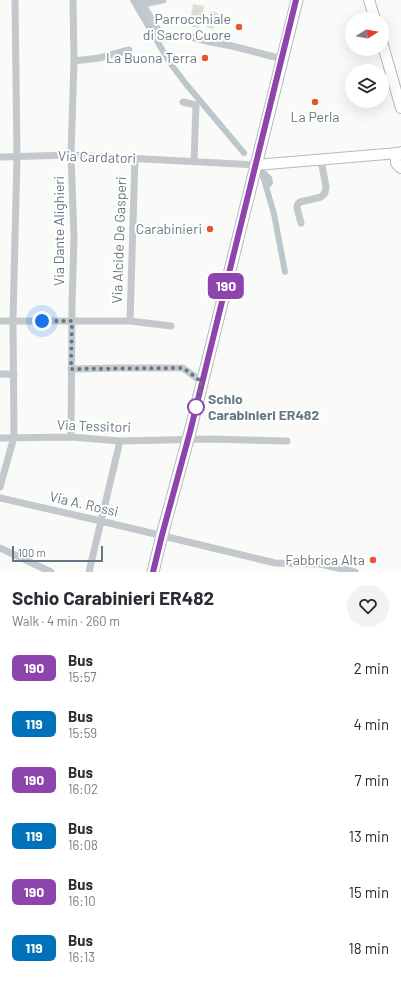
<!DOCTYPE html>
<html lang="en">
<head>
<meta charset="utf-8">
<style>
	body { margin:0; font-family:Barlow,sans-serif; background:#f2f2f3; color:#2b2b33; height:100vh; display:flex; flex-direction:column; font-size:15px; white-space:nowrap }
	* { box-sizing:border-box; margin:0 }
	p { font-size:13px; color:#7c7c81 }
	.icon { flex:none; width:22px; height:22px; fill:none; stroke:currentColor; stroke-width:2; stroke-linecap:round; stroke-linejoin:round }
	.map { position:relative; height:572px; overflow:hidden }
	.panel { display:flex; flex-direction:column; background:#fff; flex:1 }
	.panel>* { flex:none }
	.badge { padding:0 8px; border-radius:6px; font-size:14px; line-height:26px }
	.needle { width:26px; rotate:79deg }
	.controls { position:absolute; left:345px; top:12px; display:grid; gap:8px }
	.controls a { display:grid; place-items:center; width:44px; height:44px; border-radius:50%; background:#fff; box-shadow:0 4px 16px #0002; font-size:20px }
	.scale { position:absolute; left:12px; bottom:10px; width:91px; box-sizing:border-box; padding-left:4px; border:2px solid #657683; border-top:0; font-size:11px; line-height:14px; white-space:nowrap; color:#657683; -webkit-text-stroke:3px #fff; paint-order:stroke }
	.you { position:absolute; width:20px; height:20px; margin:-10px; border:3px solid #fff; border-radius:50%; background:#1a73e8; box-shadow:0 0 0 6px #1a73e833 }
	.map>.badge { position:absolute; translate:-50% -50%; box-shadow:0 0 0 2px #fff }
	.round { display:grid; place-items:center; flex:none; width:42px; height:42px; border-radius:21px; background:#f2f2f3 }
	.overview { display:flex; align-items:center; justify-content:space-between; height:68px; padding:0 12px }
	h1 { font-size:19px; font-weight:700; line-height:30px }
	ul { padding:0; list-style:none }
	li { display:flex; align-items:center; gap:12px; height:56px; padding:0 12px }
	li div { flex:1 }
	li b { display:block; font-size:15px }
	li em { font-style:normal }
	li .badge { min-width:44px; font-weight:700; text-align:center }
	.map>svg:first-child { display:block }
	.park { fill:#dadfd7 }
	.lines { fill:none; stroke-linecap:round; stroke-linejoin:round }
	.canal { stroke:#bbc7cb; stroke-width:6 }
	.secondary-casing { stroke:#b3babf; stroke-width:12 }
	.primary-casing { stroke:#b5babe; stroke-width:13 }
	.street { stroke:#c3c8cc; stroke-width:7 }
	.secondary { stroke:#fff; stroke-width:10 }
	.primary { stroke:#fff; stroke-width:11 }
	.line-casing { stroke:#fff; stroke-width:9 }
	.line { stroke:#8e44ad; stroke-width:6 }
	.walk { stroke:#657683; stroke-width:4; stroke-dasharray:0 7.2 }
	.poi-dot { fill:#e4572e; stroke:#fff; stroke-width:1.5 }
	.stop-dot { fill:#fff; stroke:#8e44ad; stroke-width:2 }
	.labels { text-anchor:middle; stroke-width:4; stroke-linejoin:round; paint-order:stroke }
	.poi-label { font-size:14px; fill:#657683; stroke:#fff; text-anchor:end }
	.street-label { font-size:14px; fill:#657683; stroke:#fff }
	.stop-label { font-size:14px; font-weight:bold; fill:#657683; stroke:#fff; text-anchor:start }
</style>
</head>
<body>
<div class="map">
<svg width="401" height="572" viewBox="0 0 401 572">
	<rect width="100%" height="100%" fill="#fafaf8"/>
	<!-- park -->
	<path class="park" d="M193 4 204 6 199 28 189 26Z
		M210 11 218 13 213 29 206 27Z"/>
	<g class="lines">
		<!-- canal -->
		<path class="canal" d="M133 0 170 63 186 84 244 153
			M263 172 269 178 270 183 266 187
			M264 173 263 176 274 214 285 272"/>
		<defs>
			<path id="secondary" d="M369 0 375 19
				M382 42 401 108
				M401 152C394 156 394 164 401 168
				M256 165 398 153"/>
			<path id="primary" d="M153 572 162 535 190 432 297 0"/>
		</defs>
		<!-- secondary casing -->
		<use href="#secondary" class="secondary-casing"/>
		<!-- primary casing -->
		<use href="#primary" class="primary-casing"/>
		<!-- street -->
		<path class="street" d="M140 0 163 38 187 36 211 42 232 46 282 59
			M142 4 163 0
			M74 61 99 58 129 50
			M183 102 196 105 194 162
			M0 157 71 155 256 165
			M301 223 297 208C297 204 298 204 300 202L321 197 325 193 326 187 321 160
			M0 321H130L171 326
			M130 321 135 158
			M71 369 121 368H183L202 382
			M0 374H7L14 375
			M71 437 72 304 74 238 71 155 74 61 73 0
			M0 438 71 437 120 441 210 439 287 441
			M0 487 14 437 13 321 17 156 15 0
			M0 498 101 521 275 563 320 564 355 572
			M0 548 51 572
			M89 572 120 441"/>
		<!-- secondary -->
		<use href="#secondary" class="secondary"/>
		<!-- primary -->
		<use href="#primary" class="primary"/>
	</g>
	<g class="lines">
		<defs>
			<path id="line" d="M153 572 162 535 190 432 296 0"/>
		</defs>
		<!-- line casing -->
		<use href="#line" class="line-casing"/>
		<!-- line -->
		<use href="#line" class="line"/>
		<!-- walk -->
		<path class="walk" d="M42 321H72L71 369 183 368 202 382 196 407"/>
	</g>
	<!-- markers -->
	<g class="poi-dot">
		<circle cx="239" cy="27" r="4"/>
		<circle cx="205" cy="58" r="4"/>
		<circle cx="315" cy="102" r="4"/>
		<circle cx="210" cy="229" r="4"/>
		<circle cx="373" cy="560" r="4"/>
	</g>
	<circle class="stop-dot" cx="196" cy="407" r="8"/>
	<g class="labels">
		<!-- poi labels -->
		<g class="poi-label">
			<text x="231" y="24">Parrocchiale<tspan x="231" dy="16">di Sacro Cuore</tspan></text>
			<text x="197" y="63">La Buona Terra</text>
			<text x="315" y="122" text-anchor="middle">La Perla</text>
			<text x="202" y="234">Carabinieri</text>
			<text x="365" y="565">Fabbrica Alta</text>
		</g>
		<!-- street labels -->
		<g class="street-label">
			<text transform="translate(97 157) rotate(2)" y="5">Via Cardatori</text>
			<text transform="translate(59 231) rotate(-90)" y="5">Via Dante Alighieri</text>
			<text transform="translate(119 240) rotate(-88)" y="5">Via Alcide De Gasperi</text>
			<text transform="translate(94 426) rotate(2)" y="5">Via Tessitori</text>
			<text transform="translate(84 504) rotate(13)" y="5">Via A. Rossi</text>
		</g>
		<!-- stop labels -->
		<g class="stop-label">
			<text x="208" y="404">Schio<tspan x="208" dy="16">Carabinieri ER482</tspan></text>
		</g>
	</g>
</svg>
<div class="controls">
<a><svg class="needle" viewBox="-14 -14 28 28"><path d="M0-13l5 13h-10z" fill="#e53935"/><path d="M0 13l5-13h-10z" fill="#7c7c81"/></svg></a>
<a><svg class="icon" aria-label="layers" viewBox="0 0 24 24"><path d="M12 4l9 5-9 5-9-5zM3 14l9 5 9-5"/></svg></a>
</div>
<div class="scale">100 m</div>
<div class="you" style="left:42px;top:321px"></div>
<b class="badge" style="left:226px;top:286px;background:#8e44ad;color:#fff">190</b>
</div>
<section class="panel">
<div class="overview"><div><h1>Schio Carabinieri ER482</h1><p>Walk · 4 min · 260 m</p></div><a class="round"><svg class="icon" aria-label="heart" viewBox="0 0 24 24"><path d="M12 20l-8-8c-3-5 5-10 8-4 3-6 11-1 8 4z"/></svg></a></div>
<ul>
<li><span class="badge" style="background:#8e44ad;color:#fff">190</span><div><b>Bus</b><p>15:57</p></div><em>2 min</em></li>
<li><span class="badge" style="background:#0072bc;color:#fff">119</span><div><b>Bus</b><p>15:59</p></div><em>4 min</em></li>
<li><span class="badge" style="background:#8e44ad;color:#fff">190</span><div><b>Bus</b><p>16:02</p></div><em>7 min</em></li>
<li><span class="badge" style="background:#0072bc;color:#fff">119</span><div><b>Bus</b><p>16:08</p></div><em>13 min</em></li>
<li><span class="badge" style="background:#8e44ad;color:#fff">190</span><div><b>Bus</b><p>16:10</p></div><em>15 min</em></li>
<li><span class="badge" style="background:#0072bc;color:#fff">119</span><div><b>Bus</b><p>16:13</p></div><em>18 min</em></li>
</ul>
</section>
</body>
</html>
